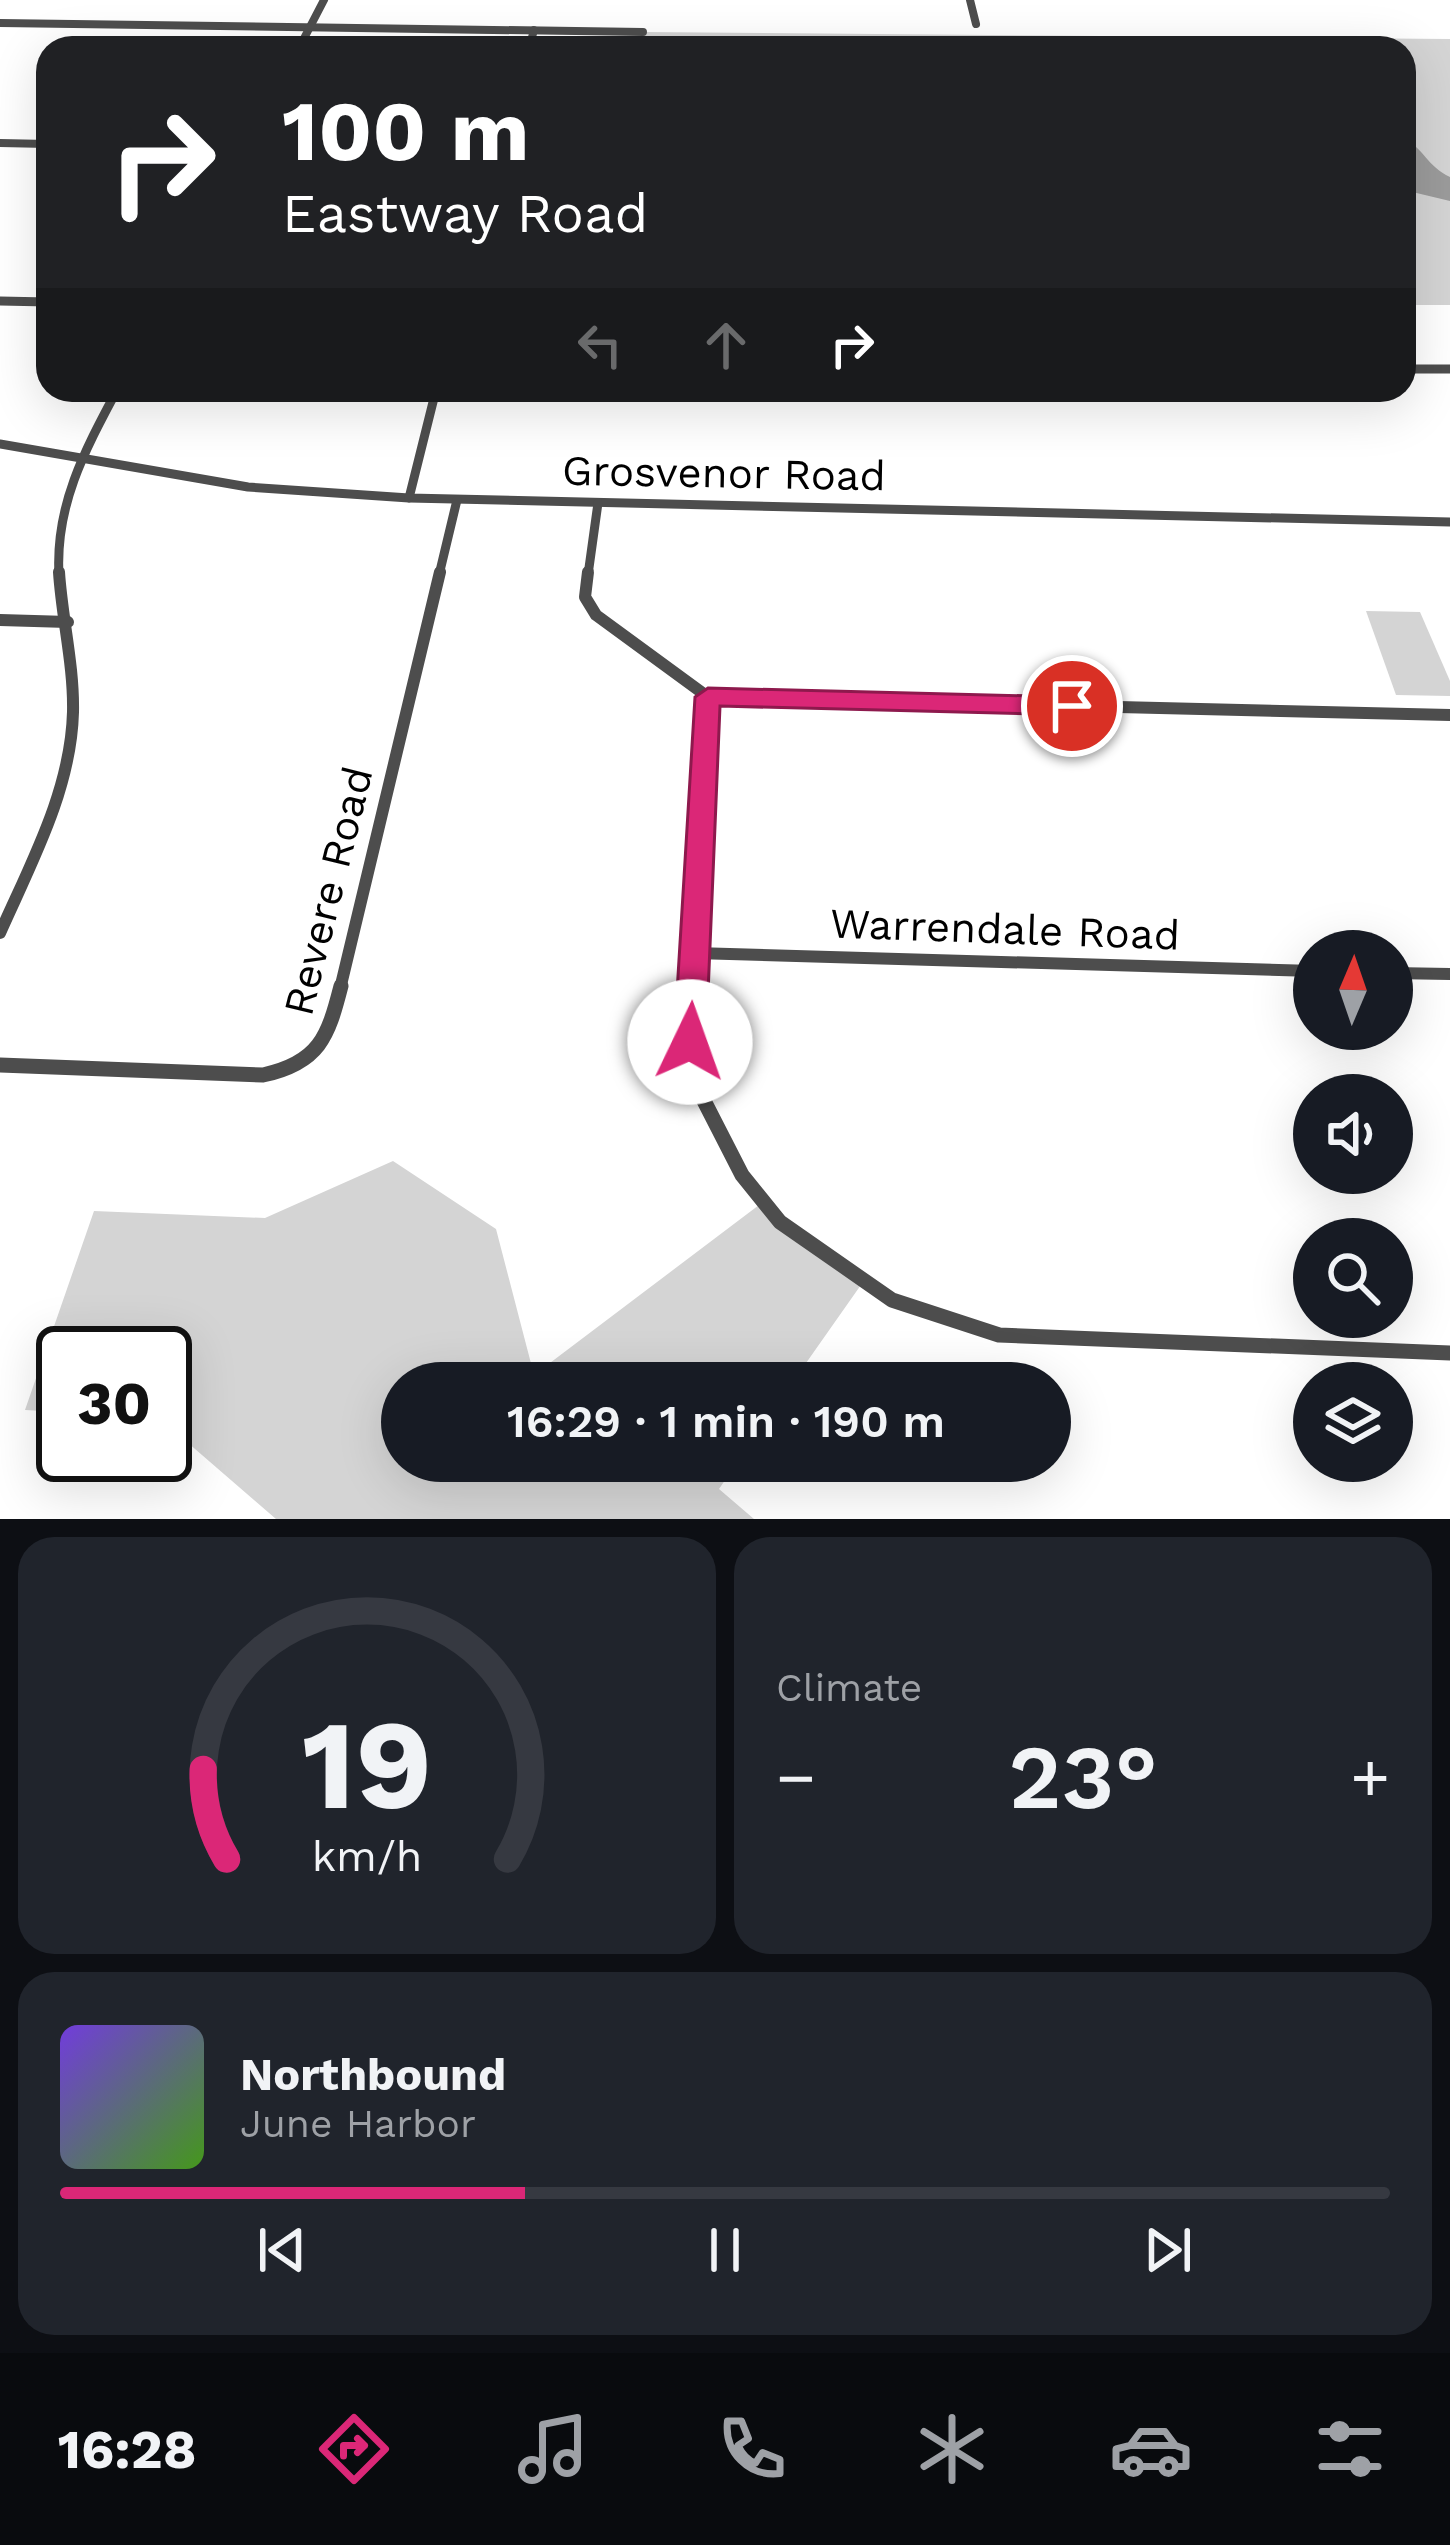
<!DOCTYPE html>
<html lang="en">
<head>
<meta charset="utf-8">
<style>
  :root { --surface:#171b24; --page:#20242c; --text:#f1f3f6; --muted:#9ea1a6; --line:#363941; --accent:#db2777 }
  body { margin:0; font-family:"Work Sans",sans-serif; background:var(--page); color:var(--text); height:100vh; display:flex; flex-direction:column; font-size:45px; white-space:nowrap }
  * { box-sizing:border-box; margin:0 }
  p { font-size:39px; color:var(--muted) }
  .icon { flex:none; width:66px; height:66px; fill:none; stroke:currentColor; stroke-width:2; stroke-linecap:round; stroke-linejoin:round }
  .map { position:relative; height:1519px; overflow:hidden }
  .panel { display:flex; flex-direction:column; gap:18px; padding:18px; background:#0d0f14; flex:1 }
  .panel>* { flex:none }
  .banner { position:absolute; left:36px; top:36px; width:1380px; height:366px; border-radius:36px; box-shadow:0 12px 48px #0002; background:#202124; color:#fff; overflow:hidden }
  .needle { width:78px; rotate:2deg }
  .controls { position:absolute; left:1293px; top:930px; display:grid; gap:24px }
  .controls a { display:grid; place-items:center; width:120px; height:120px; border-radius:50%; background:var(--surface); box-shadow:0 12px 48px #0002; font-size:60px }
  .speed { position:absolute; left:36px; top:1326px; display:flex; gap:24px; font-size:60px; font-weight:700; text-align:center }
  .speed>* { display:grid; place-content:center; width:156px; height:156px; border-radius:50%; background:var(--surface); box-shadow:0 12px 48px #0002; line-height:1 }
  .speed .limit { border:6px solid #111; border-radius:18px; background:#fff; color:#111 }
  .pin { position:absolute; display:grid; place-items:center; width:102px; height:102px; color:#fff; margin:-51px; border:6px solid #fff; border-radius:50%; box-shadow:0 3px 12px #0007 }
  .me { position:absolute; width:132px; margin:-66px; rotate:3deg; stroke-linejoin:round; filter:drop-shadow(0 0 9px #0008) }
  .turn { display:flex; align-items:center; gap:42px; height:252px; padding:0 48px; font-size:54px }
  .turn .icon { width:156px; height:156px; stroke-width:2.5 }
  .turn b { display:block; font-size:84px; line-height:102px }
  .lanes { display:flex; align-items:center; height:114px; padding:0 48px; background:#0003; justify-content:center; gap:60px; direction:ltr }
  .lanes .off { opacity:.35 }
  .big { font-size:90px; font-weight:600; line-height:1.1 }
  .panel .widget { flex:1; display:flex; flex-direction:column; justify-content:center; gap:18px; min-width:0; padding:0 42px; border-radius:36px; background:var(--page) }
  .panel .dial { align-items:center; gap:0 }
  .dial svg { height:312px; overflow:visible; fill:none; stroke:var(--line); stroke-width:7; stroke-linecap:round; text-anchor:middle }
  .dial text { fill:var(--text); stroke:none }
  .song { display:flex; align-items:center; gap:36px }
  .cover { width:144px; height:144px; border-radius:18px; background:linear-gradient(135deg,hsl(260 70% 55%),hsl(100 70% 35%)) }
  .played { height:12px; border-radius:6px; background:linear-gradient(90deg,var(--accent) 35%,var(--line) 35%) }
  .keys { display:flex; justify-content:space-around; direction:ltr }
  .heat { display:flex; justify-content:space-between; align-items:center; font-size:66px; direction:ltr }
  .panel .tiles { flex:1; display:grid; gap:18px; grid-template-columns:1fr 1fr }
  .widget:last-child { grid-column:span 2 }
  .trip { position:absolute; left:381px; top:1362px; width:690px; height:120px; border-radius:60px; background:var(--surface); box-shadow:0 12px 48px #0002; font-weight:600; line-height:120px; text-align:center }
  .dock { display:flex; height:192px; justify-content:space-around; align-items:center; background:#090b0e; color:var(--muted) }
  .dock .icon { width:84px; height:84px }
  .dock .on { color:var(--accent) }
  .dock b { font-size:54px; color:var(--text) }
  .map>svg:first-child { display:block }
  .green { fill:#d4d4d4 }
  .water { fill:#9b9b9b }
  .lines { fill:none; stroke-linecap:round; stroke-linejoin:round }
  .street-far3 { stroke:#4d4d4d; stroke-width:8 }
  .street-far2 { stroke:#4d4d4d; stroke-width:9 }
  .street-far1 { stroke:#4d4d4d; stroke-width:12 }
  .street { stroke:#4d4d4d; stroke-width:15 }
  .route { fill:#db2777; stroke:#8e194d; stroke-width:3 }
  .labels { text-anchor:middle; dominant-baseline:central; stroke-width:12; stroke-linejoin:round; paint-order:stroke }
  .street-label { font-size:42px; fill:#000; stroke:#fff }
</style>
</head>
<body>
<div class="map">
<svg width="1450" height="1519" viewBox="0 0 1450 1519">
  <rect width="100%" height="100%" fill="#fff"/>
  <g class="green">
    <polygon points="643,32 1450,39 1450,305 1404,305 1404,48 641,48"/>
    <polygon points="1366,611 1420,612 1450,681 1450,696 1396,695"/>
    <polygon points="393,1161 496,1229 534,1375 763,1202 863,1282 792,1383 402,1383 402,1461 738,1461 719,1489 754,1519 276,1519 165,1423 165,1353 63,1353 63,1412 25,1410 94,1211 265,1218"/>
  </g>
  <path class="water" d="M1404 138C1423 148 1428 167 1450 177V201L1404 190Z"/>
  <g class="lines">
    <g class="street-far3">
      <polyline points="970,0 976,24"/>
      <polyline points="0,23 643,32"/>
      <polyline points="299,48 324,0"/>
      <polyline points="529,48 534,30"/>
      <polyline points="0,143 48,144"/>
    </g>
    <g class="street-far2">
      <polyline points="0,301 48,302"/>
      <polyline points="1404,369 1450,369"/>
      <polyline points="0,444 248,487 409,498 1450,522"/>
      <polyline points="409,498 436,390"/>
      <path d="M59 575C55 505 85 450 117 390"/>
      <polyline points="439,575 457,500"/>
      <polyline points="588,575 598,503"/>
    </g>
    <g class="street-far1">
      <polyline points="588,572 585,597 596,615 708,697"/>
      <polyline points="0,620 68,622"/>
      <polyline points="708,697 1450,715"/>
      <path d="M0 933C31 863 71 790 73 712 74 665 62 619 59 572"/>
      <polyline points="695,953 1314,971"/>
      <polyline points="1392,973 1450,974"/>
      <polyline points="340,989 440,572"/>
      <polyline points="693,989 708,697"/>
    </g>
    <g class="street">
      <polyline points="693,986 690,1043 700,1093 742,1175 780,1222 892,1300 999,1335 1450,1353"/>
      <path d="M0 1065 263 1075C319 1063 328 1037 341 986"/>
    </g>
  </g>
  <polygon class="route" points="708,688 1072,697 1085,706 1072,715 720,706 706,1042 701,1052 690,1056 679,1052 674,1042 695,697"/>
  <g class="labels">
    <g class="street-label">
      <text transform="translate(724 473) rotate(1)">Grosvenor Road</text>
      <text transform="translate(328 891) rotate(-76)">Revere Road</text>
      <text transform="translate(1005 929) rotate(2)">Warrendale Road</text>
    </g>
  </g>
</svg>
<div class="controls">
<a><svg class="needle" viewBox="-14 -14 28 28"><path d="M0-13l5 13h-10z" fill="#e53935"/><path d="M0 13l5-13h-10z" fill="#9ea1a6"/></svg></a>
<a><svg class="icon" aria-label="sound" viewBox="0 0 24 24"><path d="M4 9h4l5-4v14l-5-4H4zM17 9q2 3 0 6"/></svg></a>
<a><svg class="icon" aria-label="search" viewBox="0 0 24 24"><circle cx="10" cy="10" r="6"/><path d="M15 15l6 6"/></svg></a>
<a><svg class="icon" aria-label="layers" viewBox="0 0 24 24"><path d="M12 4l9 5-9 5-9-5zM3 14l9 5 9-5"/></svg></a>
</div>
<div class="speed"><div class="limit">30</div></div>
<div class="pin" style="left:1072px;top:706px;background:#d93025"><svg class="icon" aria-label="arrive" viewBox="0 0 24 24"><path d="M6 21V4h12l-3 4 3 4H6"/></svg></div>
<svg class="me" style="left:690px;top:1042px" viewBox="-20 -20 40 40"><circle r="19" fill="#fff"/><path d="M0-13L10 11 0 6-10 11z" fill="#db2777"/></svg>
<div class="trip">16:29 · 1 min · 190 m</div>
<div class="banner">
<div class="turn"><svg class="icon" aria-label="right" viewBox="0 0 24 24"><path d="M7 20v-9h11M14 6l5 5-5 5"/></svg><div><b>100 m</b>Eastway Road</div></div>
<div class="lanes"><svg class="icon off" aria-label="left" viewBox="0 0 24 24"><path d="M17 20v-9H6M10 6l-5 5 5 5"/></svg><svg class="icon off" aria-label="ahead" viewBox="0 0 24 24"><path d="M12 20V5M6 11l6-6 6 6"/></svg><svg class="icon" aria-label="right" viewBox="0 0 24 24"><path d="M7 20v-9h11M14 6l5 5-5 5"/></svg></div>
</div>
</div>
<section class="panel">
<div class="tiles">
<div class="widget dial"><svg viewBox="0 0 100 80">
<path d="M14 69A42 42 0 1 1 86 69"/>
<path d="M14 69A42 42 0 0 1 8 46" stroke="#db2777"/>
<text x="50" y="56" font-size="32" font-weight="700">19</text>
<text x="50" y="72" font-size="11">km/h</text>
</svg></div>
<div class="widget"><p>Climate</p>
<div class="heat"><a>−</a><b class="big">23°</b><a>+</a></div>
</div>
<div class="widget">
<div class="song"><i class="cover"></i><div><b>Northbound</b><p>June Harbor</p></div></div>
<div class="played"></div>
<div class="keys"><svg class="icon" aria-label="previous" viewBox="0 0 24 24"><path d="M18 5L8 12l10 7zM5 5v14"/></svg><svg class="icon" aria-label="pause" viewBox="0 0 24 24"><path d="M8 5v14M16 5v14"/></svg><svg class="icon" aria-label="next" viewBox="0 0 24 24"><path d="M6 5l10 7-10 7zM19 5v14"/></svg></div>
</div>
</div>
</section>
<nav class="dock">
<b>16:28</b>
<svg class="icon on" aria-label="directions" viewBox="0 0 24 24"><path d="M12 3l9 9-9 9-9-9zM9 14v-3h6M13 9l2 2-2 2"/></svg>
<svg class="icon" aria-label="music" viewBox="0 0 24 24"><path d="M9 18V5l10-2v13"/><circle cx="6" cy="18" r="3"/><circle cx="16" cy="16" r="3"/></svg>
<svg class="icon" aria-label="phone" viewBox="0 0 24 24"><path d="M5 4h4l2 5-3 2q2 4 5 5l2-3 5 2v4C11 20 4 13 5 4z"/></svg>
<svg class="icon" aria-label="climate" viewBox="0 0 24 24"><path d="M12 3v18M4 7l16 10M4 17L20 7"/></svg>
<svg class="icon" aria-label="car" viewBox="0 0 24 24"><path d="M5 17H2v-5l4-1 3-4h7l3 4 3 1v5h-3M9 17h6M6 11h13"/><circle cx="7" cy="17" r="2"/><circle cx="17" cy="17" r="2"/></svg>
<svg class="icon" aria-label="filters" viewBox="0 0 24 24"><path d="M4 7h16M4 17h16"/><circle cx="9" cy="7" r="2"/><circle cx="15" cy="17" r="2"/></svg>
</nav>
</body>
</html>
